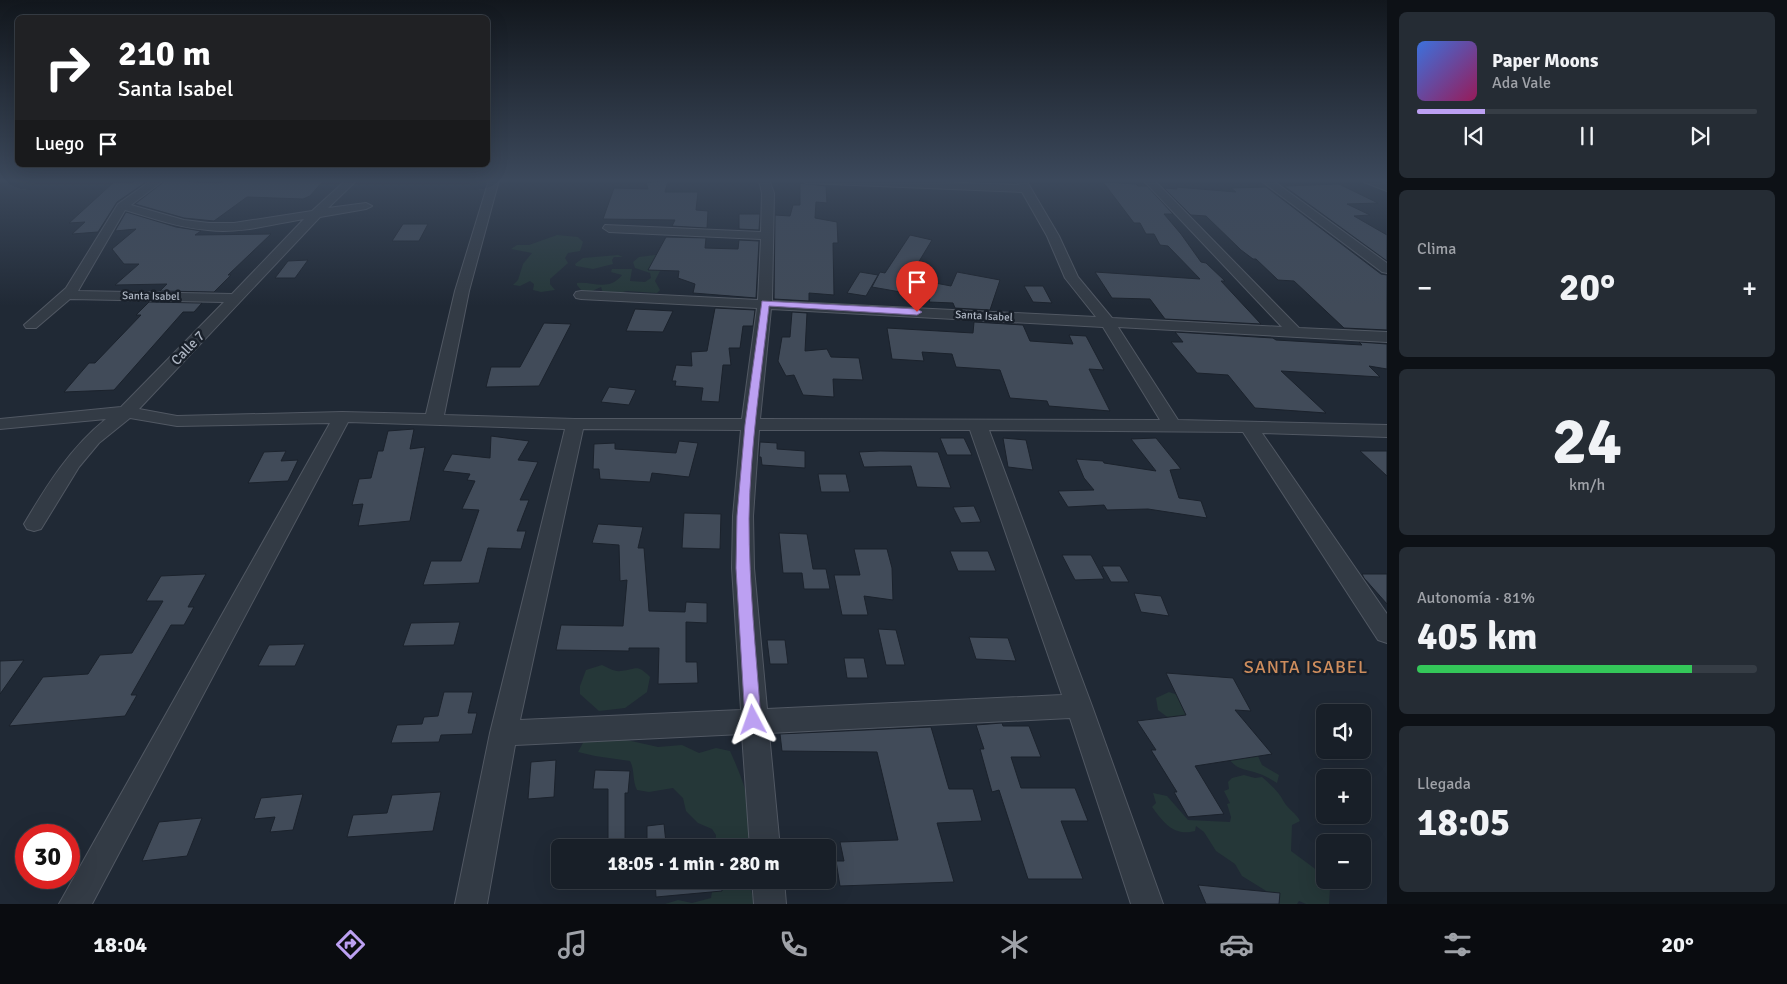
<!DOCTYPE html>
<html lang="es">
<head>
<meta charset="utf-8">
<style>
  :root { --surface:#181f28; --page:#252c34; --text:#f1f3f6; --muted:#9fa2a8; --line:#363d45; --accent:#bca0f2 }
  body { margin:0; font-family:Signika,sans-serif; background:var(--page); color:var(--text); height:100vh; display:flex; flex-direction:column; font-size:19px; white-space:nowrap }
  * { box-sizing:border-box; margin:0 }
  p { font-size:16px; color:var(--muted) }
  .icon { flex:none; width:28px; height:28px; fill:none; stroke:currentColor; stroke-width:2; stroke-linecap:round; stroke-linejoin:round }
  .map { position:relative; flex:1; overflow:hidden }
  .panel { display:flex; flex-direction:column; gap:12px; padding:12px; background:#0d1116; width:400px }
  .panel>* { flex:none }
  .top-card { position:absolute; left:15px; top:15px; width:475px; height:152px; border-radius:8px; box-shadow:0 5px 20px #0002,0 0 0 1px var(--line); background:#202124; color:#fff; overflow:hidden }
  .controls { position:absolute; left:1316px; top:704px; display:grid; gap:10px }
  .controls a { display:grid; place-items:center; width:55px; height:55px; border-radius:8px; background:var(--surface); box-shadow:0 5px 20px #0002,0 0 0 1px var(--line); font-size:25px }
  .speed { position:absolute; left:15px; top:824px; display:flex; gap:10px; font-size:25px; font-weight:700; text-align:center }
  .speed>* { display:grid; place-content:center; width:65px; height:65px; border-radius:50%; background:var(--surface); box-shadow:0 5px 20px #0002,0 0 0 1px var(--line); line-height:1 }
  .speed .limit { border:8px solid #d22; background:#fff; color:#111 }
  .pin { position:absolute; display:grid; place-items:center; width:42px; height:42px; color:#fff; margin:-51px -21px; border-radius:50% 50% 50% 0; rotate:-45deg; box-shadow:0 0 5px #0007 }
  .pin .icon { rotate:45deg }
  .me { position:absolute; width:55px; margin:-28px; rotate:356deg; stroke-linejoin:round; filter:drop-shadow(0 0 4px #0008) }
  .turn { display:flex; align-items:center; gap:18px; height:105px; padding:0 20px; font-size:22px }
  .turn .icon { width:65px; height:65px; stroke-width:2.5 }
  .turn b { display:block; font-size:35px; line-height:42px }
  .then { display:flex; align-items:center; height:48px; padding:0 20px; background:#0003; gap:10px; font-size:19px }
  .big { font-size:38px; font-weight:700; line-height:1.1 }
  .panel .card { flex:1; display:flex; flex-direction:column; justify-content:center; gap:8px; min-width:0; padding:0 18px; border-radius:8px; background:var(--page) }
  .panel .dial { align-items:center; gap:0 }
  .dial b { font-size:65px; line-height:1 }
  .song { display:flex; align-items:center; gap:15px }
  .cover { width:60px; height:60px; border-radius:8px; background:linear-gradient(135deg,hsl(220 70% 55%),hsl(330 70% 35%)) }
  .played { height:5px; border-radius:2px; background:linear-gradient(90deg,var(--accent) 20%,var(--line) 20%) }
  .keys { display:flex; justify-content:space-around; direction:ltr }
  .heat { display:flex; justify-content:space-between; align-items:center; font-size:28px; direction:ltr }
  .charge { height:8px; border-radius:4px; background:linear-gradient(90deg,#34c759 81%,var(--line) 0) }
  .trip { position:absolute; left:551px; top:839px; width:285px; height:50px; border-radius:8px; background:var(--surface); box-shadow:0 5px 20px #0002,0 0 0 1px var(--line); font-weight:700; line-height:50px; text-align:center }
  .dock { display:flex; height:80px; justify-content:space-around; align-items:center; background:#0a0c10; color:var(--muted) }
  .dock .icon { width:35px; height:35px }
  .dock .current { color:var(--accent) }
  .dock b { font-size:22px; color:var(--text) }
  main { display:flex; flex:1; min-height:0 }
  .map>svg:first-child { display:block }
  .green { fill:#253738 }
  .building { fill:#414b59; stroke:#1b222c }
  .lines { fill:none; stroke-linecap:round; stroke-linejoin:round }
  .minor-casing { stroke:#515863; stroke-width:2 }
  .minor { fill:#333b45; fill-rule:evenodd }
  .route { fill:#bca0f2; stroke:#7a689d }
  .labels { text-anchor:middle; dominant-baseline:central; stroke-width:5; stroke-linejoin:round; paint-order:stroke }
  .far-street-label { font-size:11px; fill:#adb5c2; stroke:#19202a }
  .street-label { font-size:14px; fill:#adb5c2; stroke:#19202a }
  .near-neighbourhood-label { font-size:18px; letter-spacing:1px; fill:#ce8d5d; stroke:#19202a }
</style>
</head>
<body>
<main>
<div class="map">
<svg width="1387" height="904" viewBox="0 0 1387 904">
  <rect width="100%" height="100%" fill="#202935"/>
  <g class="green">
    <polygon points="557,235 578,237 583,242 580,251 568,253 565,258 568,263 550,279 550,284 555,290 541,292 533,290 534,284 530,281 520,286 513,285 518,280 523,264 532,253 511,249 517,245 529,245"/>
    <path d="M686 236 692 238V272L661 269 655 281 660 290 657 293 627 291 614 294 603 293 601 287 590 292 582 291 577 285V283C592 281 609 292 622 275L611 272 612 269H632L630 281 645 282 651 278 650 273 635 268 633 262 639 257 663 254 677 238Z"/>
    <polygon points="618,255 623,257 614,257 612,260 613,264 593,269 576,266 575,264 583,258"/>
    <path d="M602 665C608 668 615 672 621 671 637 670 636 663 650 677L647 692 625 708 599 711 580 694V686L586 670Z"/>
    <polygon points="1169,692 1187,698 1209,720 1170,719 1158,710 1156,698"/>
    <path d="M609 736 658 747 682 745 699 753 716 748 730 751C742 778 753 803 749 833 748 838 748 843 745 847H711L715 846 716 835 712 829 698 823 686 811 683 798 673 788 649 792 637 790C632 780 635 770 630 761L595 756 578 752 584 741Z"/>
    <path d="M1223 749 1257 754 1262 765 1279 775 1277 783C1272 780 1266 776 1260 774 1239 767 1235 771 1223 749Z"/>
    <path d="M1244 775 1255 778 1262 777C1271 785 1279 792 1284 802 1288 809 1296 813 1300 821L1292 825 1291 851 1314 868 1330 888 1329 904H1306L1299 901 1297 904H1277L1273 895 1242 876 1235 864 1216 851 1204 832 1196 826 1195 831C1174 837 1163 822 1152 807L1156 803 1153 793 1167 796 1188 820 1230 822 1231 817 1227 804 1230 803 1224 791 1229 789 1228 782 1232 778Z"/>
    <polygon points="714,880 748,880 755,904 665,904 678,900 692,903 711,898"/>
  </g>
  <g class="building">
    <polygon points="137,180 149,180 117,202 98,232 72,234 85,222 69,223 114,182 131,183"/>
    <polygon points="166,180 216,183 226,181 324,180 310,196 303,199 247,197 214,221 184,218 135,204"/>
    <polygon points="668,181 665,192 698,192 696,210 708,211 707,228 672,226 675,220 603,219 614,188 648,189 646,182"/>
    <polygon points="1103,182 1136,184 1138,186 1147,186 1173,214 1164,214 1181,234 1201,262 1206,263 1225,281 1221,281 1261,324 1165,319 1150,299 1112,298 1095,272 1200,279 1168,246 1160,245 1154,234 1146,234 1140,223 1134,223"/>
    <polygon points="800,183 826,186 827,203 816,202 815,218 837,222 838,243 833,243 834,295 809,293 809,301 774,299 775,215 790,216 793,205 800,205"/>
    <polygon points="1339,184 1378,203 1347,204 1370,215 1354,216 1387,235 1387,261 1284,186"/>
    <polygon points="1176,187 1236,192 1231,188 1266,187 1381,274 1387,275 1387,330 1344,328 1294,281 1278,280 1256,259 1253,259 1241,250 1206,216 1191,215 1164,188 1177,189"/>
    <polygon points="126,212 176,227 201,231 195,235 271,234 228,275 231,275 214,292 160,291 167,284 115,285 139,264 124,264 112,249 136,229 115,231"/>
    <polygon points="739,214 760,214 759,230 739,229"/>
    <polygon points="403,224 428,224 419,241 392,241"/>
    <polygon points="910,235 932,240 909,278 951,286 957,272 1000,280 990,310 955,308 953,303 929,302 930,299 912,294 872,287 880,272 885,273"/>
    <polygon points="666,237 706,238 705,248 738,249 739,240 759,241 756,298 693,293 695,284 678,278 679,271 648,270"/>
    <polygon points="308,260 295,278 275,278 288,261"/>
    <polygon points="860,272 878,275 866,296 847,293"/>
    <polygon points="1024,286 1043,286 1052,303 1033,302"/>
    <polygon points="149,302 202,303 194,312 183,312 114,390 64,392 89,363 95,363 141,315 136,315"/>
    <polygon points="715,308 755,310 753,326 743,326 740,348 729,348 731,365 723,365 719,402 701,401 703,388 675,386 676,381 672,381 676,365 692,366 691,352 707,351"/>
    <polygon points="635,309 673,311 663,332 626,331"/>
    <polygon points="792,312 807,313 805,351 827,349 831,357 859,358 863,380 833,379 834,397 803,395 794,375 786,376 778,361 782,337 790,337"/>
    <polygon points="974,322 1023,325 1030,341 1073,344 1069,335 1086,336 1104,370 1089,369 1110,411 1049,406 1047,401 1010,398 1000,370 956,367 952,354 922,352 924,361 892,359 887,328 973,333"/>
    <polygon points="544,323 571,324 539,386 486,387 491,367 520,367"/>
    <polygon points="1175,332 1273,338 1276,340 1362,345 1359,342 1387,344 1387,369 1369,366 1380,377 1281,371 1326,413 1255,408 1228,375 1197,373 1171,342 1183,342"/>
    <polygon points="609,387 636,390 629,405 601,402"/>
    <polygon points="414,429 410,449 425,447 410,521 358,526 363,504 352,505 359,479 371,478 378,451 383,451 388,431"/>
    <polygon points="491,436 529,441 518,460 538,462 520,500 529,500 517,531 526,531 521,549 488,548 479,583 423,585 431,561 461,561 479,510 462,509 475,481 467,480 470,474 443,471 452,454 490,458"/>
    <polygon points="940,438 964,438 972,455 947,455"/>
    <polygon points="1003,438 1026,440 1033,470 1008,467"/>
    <polygon points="1156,438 1181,469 1170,470 1179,498 1201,501 1207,518 1148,509 1107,510 1104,505 1068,507 1058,491 1094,490 1084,478 1076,459 1103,461 1104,463 1156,471 1131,439"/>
    <polygon points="679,441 698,443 689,477 652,473 650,482 600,479 599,469 593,469 594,444 615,443 615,449 676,453"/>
    <polygon points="760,442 777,443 777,449 805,451 805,468 762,465 761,457 759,457"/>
    <polygon points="286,451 281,461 298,460 288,481 248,483 264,452"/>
    <polygon points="880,451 938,452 951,488 917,487 911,466 864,467 859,452"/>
    <polygon points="1360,451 1387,451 1387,476"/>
    <polygon points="818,474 846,474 850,492 821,492"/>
    <polygon points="974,506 981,522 961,523 953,507"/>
    <polygon points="684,513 721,514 720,549 682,548"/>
    <polygon points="598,524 643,527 638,548 644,548 649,611 685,612 686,602 707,603 707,623 686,622 686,662 697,662 698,683 658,684 659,648 629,648 629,651 556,650 561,625 623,626 627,580 620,581 619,545 592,543"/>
    <polygon points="779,533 807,534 813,569 826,569 830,589 804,589 802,573 783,573"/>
    <polygon points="854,549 887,549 892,568 893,600 864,596 868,615 842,615 834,575 860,575"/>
    <polygon points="950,551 988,551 996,571 958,571"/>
    <polygon points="1062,555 1091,555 1104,579 1075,580"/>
    <polygon points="1102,566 1120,566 1129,582 1111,582"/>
    <polygon points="206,574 188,607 194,607 184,625 171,625 131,695 137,695 125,716 9,726 43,677 88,674 100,655 132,653 163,601 146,601 161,576"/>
    <polygon points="1362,574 1387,574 1387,604 1364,578"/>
    <polygon points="1134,593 1161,596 1169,616 1141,612"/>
    <polygon points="460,622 454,645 403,646 411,623"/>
    <polygon points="878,629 896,630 905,665 886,665"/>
    <polygon points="969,637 1008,638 1016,661 976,659"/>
    <polygon points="767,640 785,640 788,664 770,664"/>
    <polygon points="305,644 295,666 258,666 269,645"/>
    <polygon points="844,658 864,658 868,678 847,678"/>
    <polygon points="24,660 0,694 0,661"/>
    <polygon points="1166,673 1233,678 1251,711 1235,710 1272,754 1195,766 1224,814 1188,817 1174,792 1177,792 1151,750 1156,750 1137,721 1186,715"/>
    <polygon points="444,692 473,692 468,713 477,713 472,734 441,735 439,742 391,743 397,725 422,724 424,717 438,716"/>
    <polygon points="1002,723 1003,726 1029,726 1041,757 1011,757 1021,788 1075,788 1088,821 1061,821 1083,879 1028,879 999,790 992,792 980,749 984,749 976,725"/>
    <polygon points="931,727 949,789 973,789 982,821 937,823 954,882 840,886 836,861 844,861 840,842 898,840 877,752 782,751 780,734"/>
    <polygon points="556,760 554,797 528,799 531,762"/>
    <polygon points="595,770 630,771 628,793 625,793 625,839 608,841 608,789 593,789"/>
    <polygon points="441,792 433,831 347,837 353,815 387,813 392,795"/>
    <polygon points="303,794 293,830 270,832 275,817 254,819 261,798"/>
    <polygon points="202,818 187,856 142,861 159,822"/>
    <polygon points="664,824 666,843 647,844 647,826"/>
    <polygon points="655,880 722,880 722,891 656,897"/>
    <polygon points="1198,885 1280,893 1279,904 1206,904"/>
  </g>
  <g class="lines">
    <g class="minor-casing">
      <g id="minor">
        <path d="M152 180H164L131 205 184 220 209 223H234L312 211 346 180H357L328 208 366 203 372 206 366 209 320 217 139 409 177 416 342 412 426 414 455 291 489 180H499L469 291 444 415 575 419H742L757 308 581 299 576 298 574 295 576 292 581 291 758 300 761 239 609 232 603 228 605 225 761 232 762 193 759 180H769L774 193 772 301 1096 317 1065 278 1047 236 1022 192 806 183 801 180H883L1019 185 1016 180H1026L1059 236 1078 277 1112 318 1282 327 1143 180H1154L1299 328 1387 332V342L1118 327 1178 420 1387 425V437L1262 433 1387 614V643L1378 640 1243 432 989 430 1092 706 1163 904H1131L1070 718 769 733 780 848H750L742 734 515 745 487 904H455L490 733 565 429 348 422 92 904H59L330 423 177 426 130 418 99 443 79 467 41 529 34 531 27 529 24 524C47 485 70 448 106 419L0 429V419L121 407 224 302 70 299 36 328H26L24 325 66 288 118 204ZM125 210C152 218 180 228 208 230 240 234 273 224 304 219L232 294 78 291ZM771 309 1103 327 1160 420 760 419ZM583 429 741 430 733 516 732 568 741 710 520 720ZM759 430H970L1062 695 767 709 754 568 753 516Z"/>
        <polygon points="1260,180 1272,180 1387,263 1387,273 1382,272"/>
        <polygon points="1363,180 1377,180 1387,184 1387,191 1364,182"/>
        <polygon points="752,880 784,880 786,904 754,904"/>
      </g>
    </g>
    <use href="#minor" class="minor"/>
  </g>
  <linearGradient id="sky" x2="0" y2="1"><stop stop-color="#12171d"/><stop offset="0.59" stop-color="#3c495c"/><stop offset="1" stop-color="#3c495c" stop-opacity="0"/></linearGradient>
  <rect width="1387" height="306" fill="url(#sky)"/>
  <path class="route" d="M762 301 917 309 922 312 917 315 769 306C761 376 750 448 749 519 749 586 756 653 761 720L759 725 753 727 748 725 745 720 736 568 737 516 745 425Z"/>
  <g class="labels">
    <g class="far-street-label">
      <text transform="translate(151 296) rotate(1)">Santa Isabel</text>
      <text transform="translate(984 316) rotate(3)">Santa Isabel</text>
    </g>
    <g class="street-label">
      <text transform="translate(188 348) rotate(-46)">Calle 7</text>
    </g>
    <g class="near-neighbourhood-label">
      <text x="1306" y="667">SANTA ISABEL</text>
    </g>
  </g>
</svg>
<div class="controls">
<a><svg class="icon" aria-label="sound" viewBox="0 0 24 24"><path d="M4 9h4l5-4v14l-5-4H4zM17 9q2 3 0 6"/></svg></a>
<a>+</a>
<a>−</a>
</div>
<div class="speed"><div class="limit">30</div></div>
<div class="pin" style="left:917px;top:312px;background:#d93025"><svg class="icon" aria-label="arrive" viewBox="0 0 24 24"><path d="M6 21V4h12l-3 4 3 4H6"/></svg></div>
<svg class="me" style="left:753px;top:720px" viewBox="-20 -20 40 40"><path d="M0-17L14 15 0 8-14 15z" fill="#bca0f2" stroke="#fff" stroke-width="4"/></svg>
<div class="trip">18:05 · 1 min · 280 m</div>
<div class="top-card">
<div class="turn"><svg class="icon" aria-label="right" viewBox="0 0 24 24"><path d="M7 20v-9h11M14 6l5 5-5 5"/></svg><div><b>210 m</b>Santa Isabel</div></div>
<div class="then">Luego<svg class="icon" aria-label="arrive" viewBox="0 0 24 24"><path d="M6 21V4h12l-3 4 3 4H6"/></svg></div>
</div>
</div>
<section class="panel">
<div class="card">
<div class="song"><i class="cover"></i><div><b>Paper Moons</b><p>Ada Vale</p></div></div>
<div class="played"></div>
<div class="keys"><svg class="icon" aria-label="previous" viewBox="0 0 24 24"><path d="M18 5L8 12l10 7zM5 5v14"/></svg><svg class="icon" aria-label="pause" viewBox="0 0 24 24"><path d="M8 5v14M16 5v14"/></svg><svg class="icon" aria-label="next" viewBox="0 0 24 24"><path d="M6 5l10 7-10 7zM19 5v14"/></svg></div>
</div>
<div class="card"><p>Clima</p>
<div class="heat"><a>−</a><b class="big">20°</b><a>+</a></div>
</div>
<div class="card dial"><b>24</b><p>km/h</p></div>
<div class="card"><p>Autonomía · 81%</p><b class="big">405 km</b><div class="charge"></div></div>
<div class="card"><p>Llegada</p><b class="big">18:05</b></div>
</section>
</main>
<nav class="dock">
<b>18:04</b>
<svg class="icon current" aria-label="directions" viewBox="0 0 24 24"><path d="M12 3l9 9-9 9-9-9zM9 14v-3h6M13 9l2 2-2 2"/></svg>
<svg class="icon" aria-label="music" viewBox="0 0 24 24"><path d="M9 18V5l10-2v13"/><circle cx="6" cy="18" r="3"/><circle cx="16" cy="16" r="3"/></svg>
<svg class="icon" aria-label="phone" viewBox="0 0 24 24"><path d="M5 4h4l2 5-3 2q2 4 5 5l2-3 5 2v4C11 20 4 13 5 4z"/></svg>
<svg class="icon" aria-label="climate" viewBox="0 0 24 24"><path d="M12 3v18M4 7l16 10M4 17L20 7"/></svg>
<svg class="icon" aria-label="car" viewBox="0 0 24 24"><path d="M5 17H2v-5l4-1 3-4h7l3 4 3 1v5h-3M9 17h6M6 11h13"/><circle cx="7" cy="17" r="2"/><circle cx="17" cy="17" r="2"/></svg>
<svg class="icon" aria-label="filters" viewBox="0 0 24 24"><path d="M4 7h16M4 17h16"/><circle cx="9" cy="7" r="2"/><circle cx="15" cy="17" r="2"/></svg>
<b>20°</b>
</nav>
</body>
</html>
